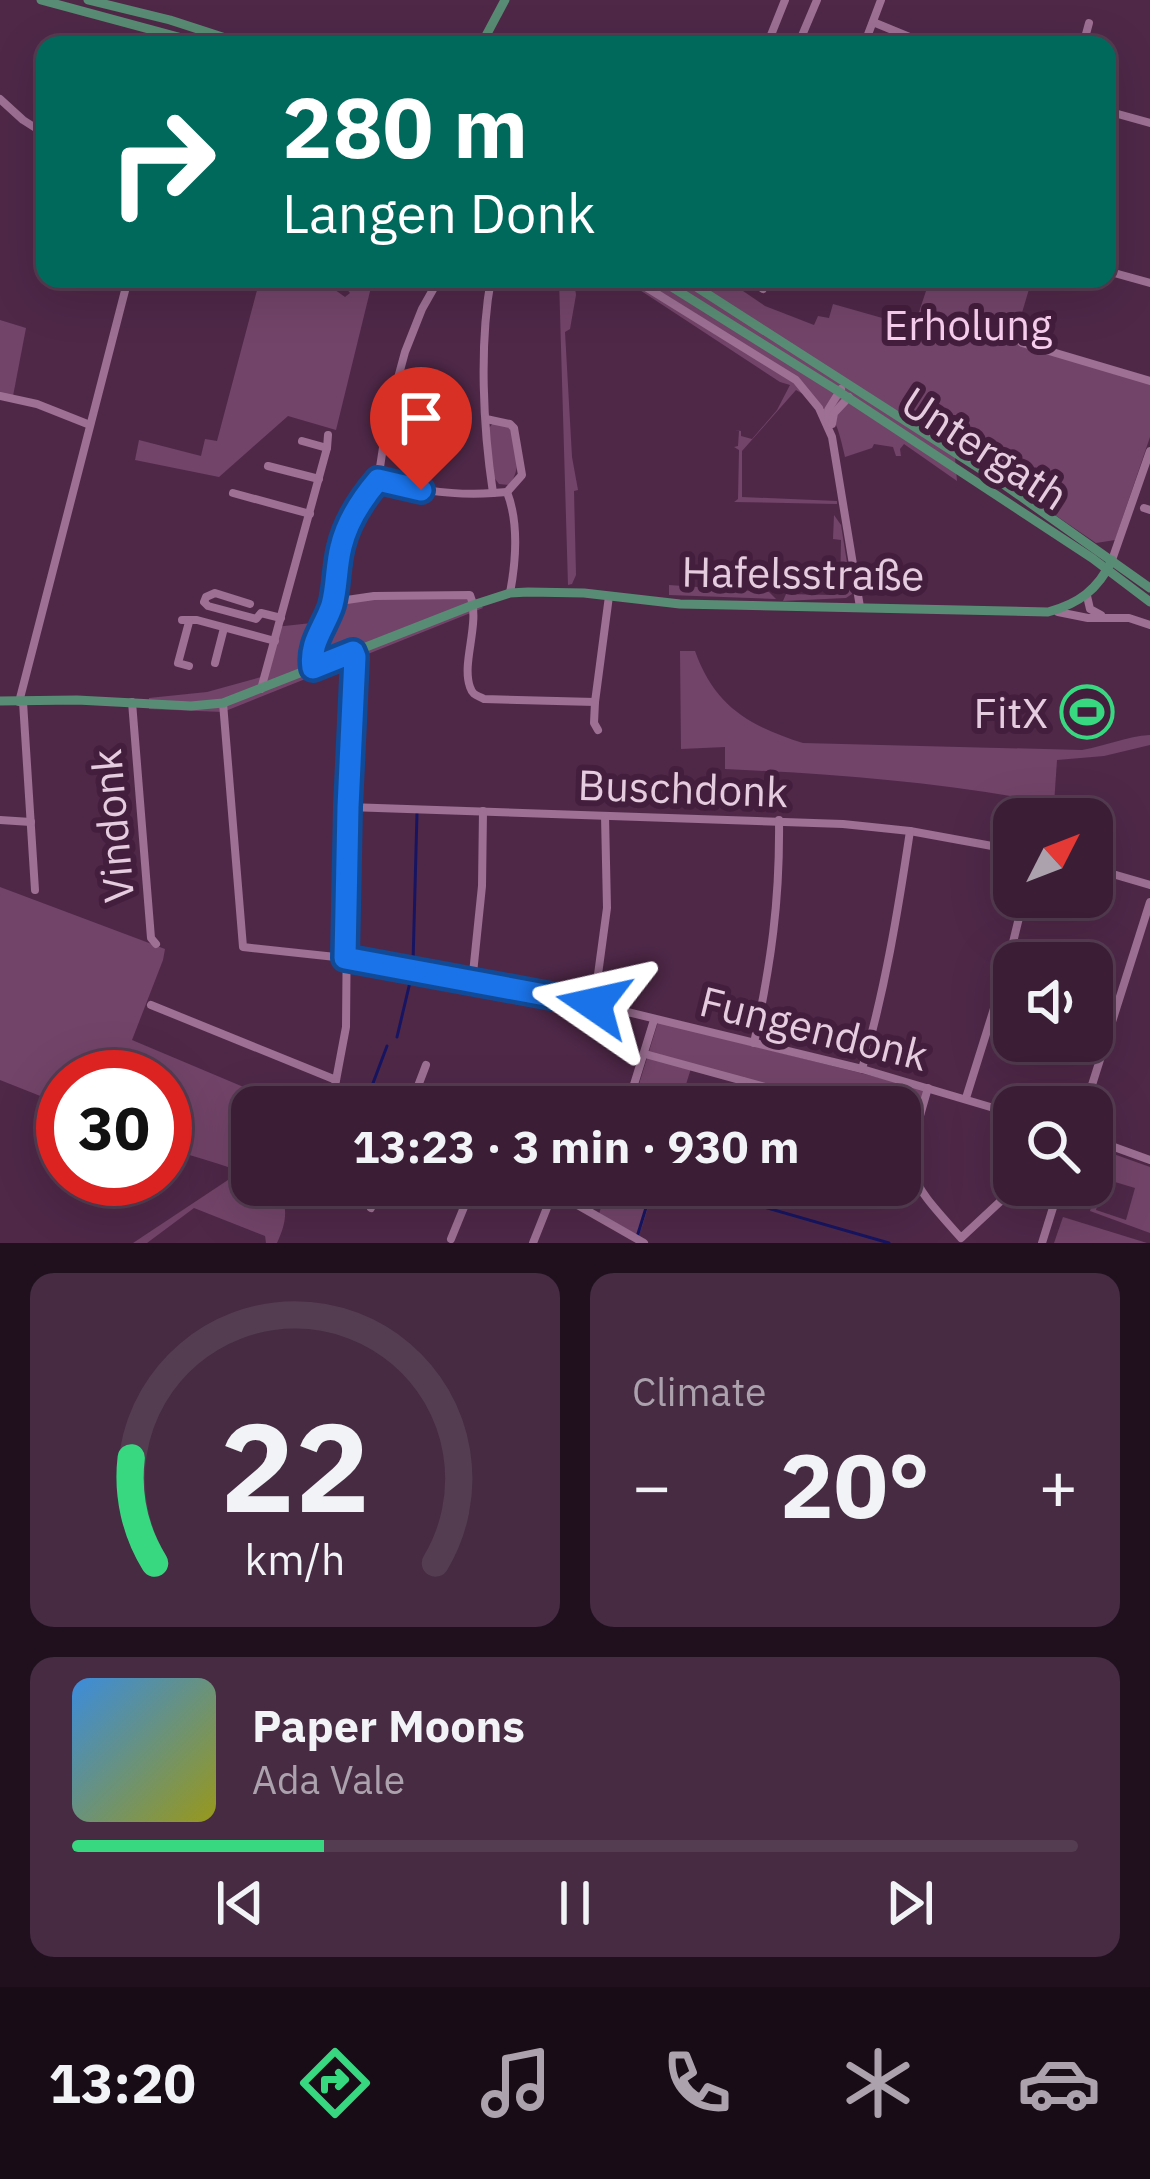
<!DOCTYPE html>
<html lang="en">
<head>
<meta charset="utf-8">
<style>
  :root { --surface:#3b1e36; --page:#462b42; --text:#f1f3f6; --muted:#aca2ad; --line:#543c51; --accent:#37d880 }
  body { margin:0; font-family:"IBM Plex Sans",sans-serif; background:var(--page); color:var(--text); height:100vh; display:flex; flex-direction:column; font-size:45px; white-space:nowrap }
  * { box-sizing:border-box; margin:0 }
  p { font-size:39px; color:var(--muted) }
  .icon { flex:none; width:66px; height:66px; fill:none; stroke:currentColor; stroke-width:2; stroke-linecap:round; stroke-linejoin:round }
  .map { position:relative; height:1243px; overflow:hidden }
  .drawer { display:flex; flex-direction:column; gap:30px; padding:30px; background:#20101e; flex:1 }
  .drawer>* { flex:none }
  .top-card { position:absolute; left:36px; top:36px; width:1080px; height:252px; border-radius:24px; box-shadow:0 12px 48px #0002,0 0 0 3px var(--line); background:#00695c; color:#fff; overflow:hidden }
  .needle { width:78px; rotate:48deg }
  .tools { position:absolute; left:993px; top:798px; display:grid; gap:24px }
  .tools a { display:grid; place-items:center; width:120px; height:120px; border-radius:24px; background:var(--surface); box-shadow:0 12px 48px #0002,0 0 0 3px var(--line); font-size:60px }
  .speed { position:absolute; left:36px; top:1050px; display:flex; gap:24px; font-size:60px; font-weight:700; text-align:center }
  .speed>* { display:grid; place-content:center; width:156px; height:156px; border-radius:50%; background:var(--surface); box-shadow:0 12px 48px #0002,0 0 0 3px var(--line); line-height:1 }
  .speed .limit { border:18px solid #d22; background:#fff; color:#111 }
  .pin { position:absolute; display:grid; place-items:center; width:102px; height:102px; color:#fff; margin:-123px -51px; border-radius:50% 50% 50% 0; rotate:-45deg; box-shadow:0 0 12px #0007 }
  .pin .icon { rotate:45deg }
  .me { position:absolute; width:132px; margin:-66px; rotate:281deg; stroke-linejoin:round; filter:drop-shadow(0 0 9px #0008) }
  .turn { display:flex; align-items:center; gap:42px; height:252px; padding:0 48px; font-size:54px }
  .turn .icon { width:156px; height:156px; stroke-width:2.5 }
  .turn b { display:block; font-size:84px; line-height:102px }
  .big { font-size:90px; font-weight:700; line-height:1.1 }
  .drawer .widget { flex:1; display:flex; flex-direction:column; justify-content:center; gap:18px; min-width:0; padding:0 42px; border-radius:24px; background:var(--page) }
  .drawer .dial { align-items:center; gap:0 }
  .dial svg { height:312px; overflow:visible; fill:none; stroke:var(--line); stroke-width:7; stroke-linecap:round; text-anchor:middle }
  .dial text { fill:var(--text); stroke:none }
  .song { display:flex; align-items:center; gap:36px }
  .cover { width:144px; height:144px; border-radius:18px; background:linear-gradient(135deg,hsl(210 70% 55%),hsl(60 70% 35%)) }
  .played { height:12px; border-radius:6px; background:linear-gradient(90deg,var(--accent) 25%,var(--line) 25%) }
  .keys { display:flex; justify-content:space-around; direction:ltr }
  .heat { display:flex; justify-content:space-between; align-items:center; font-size:66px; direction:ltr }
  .drawer .tiles { flex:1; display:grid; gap:30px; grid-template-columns:1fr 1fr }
  .widget:last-child { grid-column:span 2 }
  .trip { position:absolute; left:231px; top:1086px; width:690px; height:120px; border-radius:24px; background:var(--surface); box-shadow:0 12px 48px #0002,0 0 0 3px var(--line); font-weight:700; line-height:120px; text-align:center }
  .tab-bar { display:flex; height:192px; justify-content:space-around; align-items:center; background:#180c16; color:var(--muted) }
  .tab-bar .icon { width:84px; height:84px }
  .tab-bar .selected { color:var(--accent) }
  .tab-bar b { font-size:54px; color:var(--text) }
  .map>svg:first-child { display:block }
  .green { fill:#724469; fill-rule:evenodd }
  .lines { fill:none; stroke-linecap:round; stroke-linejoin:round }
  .stream { stroke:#171561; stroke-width:3 }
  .minor { stroke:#9d7094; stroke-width:8 }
  .major { stroke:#598c74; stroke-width:9 }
  .route-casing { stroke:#114b97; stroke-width:30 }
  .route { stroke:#1a73e8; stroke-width:21 }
  .labels { text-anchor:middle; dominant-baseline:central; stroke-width:12; stroke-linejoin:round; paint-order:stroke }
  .park-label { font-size:42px; fill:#f9cfef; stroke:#441e3d }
  .street-label { font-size:42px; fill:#e5ccdf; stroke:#441e3d }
  .poi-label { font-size:42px; fill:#e5ccdf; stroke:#441e3d; text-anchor:end }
</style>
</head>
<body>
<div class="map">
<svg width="1150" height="1243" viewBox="0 0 1150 1243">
  <rect width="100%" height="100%" fill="#4f2848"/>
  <g class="green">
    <polygon points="260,279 305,289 311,282 322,287 331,287 345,297 350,293 338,279 373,279 336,430 288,416 219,477 135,460 139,440 201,456 205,439 217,441"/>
    <polygon points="559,279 574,279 576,295 570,329 565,332 572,457 578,490 574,491 576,575 572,584 568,585"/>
    <path d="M623 279H754L743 291 765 306 814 325 818 316 829 318 833 304 914 327 930 279H1032L1013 343 1150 384V437L1115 540 1096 543 954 446 957 481 904 444 900 449 901 456H896L893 447 874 444 872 448 845 457C836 416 833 411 796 390L742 451V497L837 501V504L734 502 738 499 739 450 734 447 738 446 739 431 735 430 741 431V436L752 439 777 410 790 385 780 382Z"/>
    <polygon points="0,320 26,328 13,396 0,393"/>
    <path d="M493 423 510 427C518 446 522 469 509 485L499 484 493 476 489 428Z"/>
    <polygon points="834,515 841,525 852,594 846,598 783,601 786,594 831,595 832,587 840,587 841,540 833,539"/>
    <polygon points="669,585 769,592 776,599 669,595"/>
    <polygon points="471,593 483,608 223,712 149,709 149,698 207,692 261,677 275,627 321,622 330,599"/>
    <path d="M680 651H695C715 707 750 726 803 743L1082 750C1106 746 1127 736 1150 735V745L1104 756 1057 760 1054 804C942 782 838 774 725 769V747L681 749Z"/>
    <path d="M0 887 165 949 163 960 132 1040 291 1107H252V1185H276C289 1205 287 1222 277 1243H266L265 1236 194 1208 147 1243H133L234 1176 235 1170C215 1161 188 1156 165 1147V1077H63V1105L0 1080Z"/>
    <polygon points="658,1022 924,1089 914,1126 900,1122 900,1107 846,1107 692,1065 679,1107 632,1107"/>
    <path d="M1108 1152 1150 1167V1233L1090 1211ZM1105 1179 1135 1188 1126 1220 1096 1210Z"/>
    <polygon points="608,1185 655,1185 638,1239 599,1214"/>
    <polygon points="1063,1217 1147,1243 1054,1243"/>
  </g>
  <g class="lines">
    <g class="stream">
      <polyline points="413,963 417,813"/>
      <polyline points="397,1037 411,978"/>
      <polyline points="251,1095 253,1107"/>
      <polyline points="364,1107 387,1046"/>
      <polyline points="687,1185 889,1243"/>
      <polyline points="637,1237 653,1185"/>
    </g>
    <g class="minor">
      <polyline points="873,22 929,45"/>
      <polyline points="767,45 785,0"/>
      <polyline points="798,45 817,0"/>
      <polyline points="864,45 881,0"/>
      <polyline points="1083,45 1089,23"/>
      <polyline points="0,99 23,120 45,134"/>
      <polyline points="1107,111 1150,123"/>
      <polyline points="1107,271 1150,283"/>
      <path d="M491 279C479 345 483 427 493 493L507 492C519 523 516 561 510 593"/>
      <polyline points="633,279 796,380 819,408 832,437 860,607"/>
      <polyline points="763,289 767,279"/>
      <polyline points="1017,339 1022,343 1150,381"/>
      <polyline points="0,396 37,404 90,425"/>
      <polyline points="486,419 510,424 514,428 522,475 507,492"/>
      <polyline points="829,424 828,410 841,389"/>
      <polyline points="832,424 834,413 849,397"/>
      <polyline points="302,441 327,448"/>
      <polyline points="268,466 319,479"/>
      <path d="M378 480C416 490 454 496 493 493"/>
      <polyline points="233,493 310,514"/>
      <polyline points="1144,508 1150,510"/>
      <polyline points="1112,560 1150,451"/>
      <polyline points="1087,596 1090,609 1101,615"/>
      <path d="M333 602 374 596 470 595C481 623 461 662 470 687 473 696 477 695 484 699L595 702 609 596"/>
      <polyline points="250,604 215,593 206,597 204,602 208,606 256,619 261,613 281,618"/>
      <polyline points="1058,612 1088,618 1129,618 1150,625"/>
      <polyline points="182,620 197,620 275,641"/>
      <polyline points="215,663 224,628"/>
      <polyline points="189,666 178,663 189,622"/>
      <polyline points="313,668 313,645 333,602 341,545 358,505 378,480 388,415 405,352 422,309 439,279"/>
      <polyline points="261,689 327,448 328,435"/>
      <polyline points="19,702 128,279"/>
      <polyline points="23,702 35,890"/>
      <polyline points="132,702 151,938 156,944"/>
      <polyline points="595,702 594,723 598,730"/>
      <polyline points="223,703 243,947 345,958 574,999 862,1069 1014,1114"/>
      <polyline points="348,807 843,824 910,831 1014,850"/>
      <polyline points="0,820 31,822"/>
      <polyline points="1092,868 1150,885"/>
      <polyline points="472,983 482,886 483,811"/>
      <polyline points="594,1004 607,908 605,816"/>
      <polyline points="151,1005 336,1080"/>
      <path d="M754 1043C771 963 780 901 779 820"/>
      <polyline points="645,1054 838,1107"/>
      <path d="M862 1069C885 990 898 911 910 831"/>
      <path d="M928 1088C903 1174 901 1171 961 1238L1004 1198C1022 1189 1036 1196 1055 1202"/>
      <polyline points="966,1098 1007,967 1024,897"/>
      <polyline points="331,1107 346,1027 348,807 353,652"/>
      <polyline points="410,1107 426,1065"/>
      <polyline points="502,1107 504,1099"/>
      <polyline points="627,1107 654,1020"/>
      <polyline points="735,1107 743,1081"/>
      <polyline points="1085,1107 1150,902"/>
      <polyline points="1092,1139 1150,1160"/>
      <polyline points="523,1185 574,1203 644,1243"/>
      <polyline points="824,1195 826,1185"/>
      <polyline points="371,1208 380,1185"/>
      <polyline points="451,1239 473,1185"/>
      <polyline points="533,1243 556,1185"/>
      <polyline points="1042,1243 1060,1185"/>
    </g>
    <g class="major">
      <polyline points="41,0 208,45"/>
      <polyline points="88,0 170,20 247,45"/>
      <polyline points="481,45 505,0"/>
      <polyline points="659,279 838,391 1092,558 1150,602"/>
      <polyline points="684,279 999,481 1150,588"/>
      <path d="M0 701 77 700 191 706 223 703 473 605 510 593 528 592 584 593 680 604 1048 612C1078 604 1098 590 1112 560"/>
    </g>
  </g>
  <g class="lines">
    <g class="route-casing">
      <path id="route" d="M421 490 378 480C361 500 347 521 341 547 336 566 337 587 332 605 325 627 309 643 313 668L353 652 355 657 348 807 345 958 594 1004"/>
    </g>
    <use href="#route" class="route"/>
  </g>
  <defs>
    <g id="stadium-ring" transform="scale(2.7)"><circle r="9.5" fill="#441e3d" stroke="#37d880" stroke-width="1.5"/><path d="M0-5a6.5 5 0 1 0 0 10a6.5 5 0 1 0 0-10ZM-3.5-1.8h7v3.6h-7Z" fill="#37d880"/></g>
  </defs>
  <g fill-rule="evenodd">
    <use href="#stadium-ring" x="1087" y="712"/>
  </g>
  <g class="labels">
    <g class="park-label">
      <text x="968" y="324">Erholung</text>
    </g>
    <g class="street-label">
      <text transform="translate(985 448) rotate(33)">Untergath</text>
      <text transform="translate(803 573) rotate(1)">Hafelsstraße</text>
      <text transform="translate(683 788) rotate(2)">Buschdonk</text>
      <text transform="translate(112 826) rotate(-95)">Vindonk</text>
      <text transform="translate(814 1028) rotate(14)">Fungendonk</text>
    </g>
    <g class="poi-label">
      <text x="1048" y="712">FitX</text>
    </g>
  </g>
</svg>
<div class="tools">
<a><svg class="needle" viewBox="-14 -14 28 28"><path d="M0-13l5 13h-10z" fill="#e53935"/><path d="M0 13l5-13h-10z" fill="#aca2ad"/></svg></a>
<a><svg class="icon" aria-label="sound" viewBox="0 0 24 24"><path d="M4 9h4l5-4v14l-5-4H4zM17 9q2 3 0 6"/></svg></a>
<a><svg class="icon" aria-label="search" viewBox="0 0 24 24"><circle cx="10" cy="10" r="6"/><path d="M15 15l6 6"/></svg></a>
</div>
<div class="speed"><div class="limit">30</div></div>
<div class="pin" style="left:421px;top:490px;background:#d93025"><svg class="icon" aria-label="arrive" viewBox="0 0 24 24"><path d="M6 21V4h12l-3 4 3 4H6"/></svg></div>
<svg class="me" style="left:594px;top:1004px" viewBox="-20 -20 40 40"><path d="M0-17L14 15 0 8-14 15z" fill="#1a73e8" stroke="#fff" stroke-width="4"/></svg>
<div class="trip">13:23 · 3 min · 930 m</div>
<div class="top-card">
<div class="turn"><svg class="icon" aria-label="right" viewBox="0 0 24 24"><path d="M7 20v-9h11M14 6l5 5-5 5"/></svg><div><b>280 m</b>Langen Donk</div></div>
</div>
</div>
<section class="drawer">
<div class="tiles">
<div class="widget dial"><svg viewBox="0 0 100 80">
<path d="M14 69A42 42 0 1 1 86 69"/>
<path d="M14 69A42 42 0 0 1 8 42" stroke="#37d880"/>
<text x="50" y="56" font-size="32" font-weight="700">22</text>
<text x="50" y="72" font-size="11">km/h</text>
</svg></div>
<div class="widget"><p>Climate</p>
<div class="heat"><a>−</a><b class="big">20°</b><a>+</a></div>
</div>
<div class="widget">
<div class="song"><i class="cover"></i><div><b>Paper Moons</b><p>Ada Vale</p></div></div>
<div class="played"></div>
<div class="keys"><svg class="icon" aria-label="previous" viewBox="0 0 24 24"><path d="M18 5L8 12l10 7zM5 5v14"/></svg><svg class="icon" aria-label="pause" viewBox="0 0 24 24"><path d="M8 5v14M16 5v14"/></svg><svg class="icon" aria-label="next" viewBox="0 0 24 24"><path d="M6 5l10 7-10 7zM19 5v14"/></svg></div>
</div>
</div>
</section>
<nav class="tab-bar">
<b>13:20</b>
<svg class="icon selected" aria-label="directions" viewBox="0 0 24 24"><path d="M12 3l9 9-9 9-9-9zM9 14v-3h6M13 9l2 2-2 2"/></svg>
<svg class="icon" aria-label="music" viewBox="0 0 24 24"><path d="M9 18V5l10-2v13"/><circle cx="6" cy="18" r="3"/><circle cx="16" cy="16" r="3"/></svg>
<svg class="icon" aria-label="phone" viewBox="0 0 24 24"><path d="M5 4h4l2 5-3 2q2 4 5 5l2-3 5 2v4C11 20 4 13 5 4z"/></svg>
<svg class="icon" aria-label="climate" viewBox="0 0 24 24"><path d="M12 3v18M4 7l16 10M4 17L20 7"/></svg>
<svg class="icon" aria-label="car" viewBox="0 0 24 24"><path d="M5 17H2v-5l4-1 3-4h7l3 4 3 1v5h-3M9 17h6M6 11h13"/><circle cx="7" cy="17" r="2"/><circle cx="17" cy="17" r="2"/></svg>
</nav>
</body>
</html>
